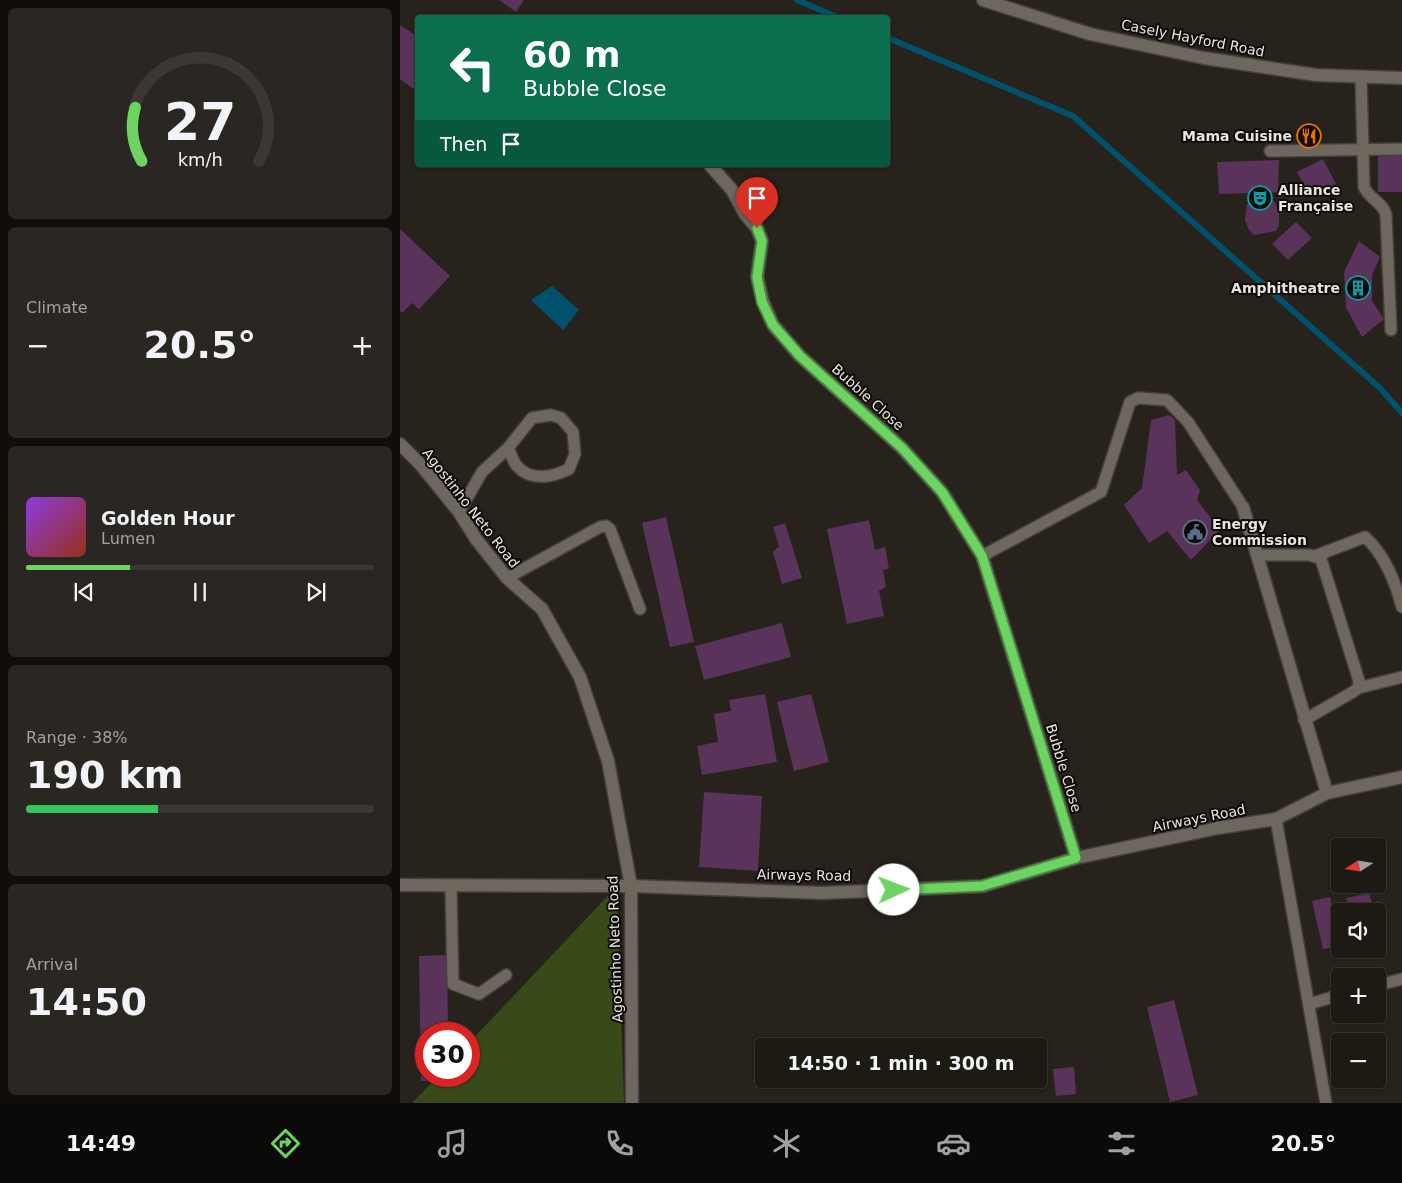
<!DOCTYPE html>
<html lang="en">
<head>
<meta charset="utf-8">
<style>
  :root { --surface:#1d1a14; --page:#2a2722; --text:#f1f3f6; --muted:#a0a1a0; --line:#3b3834; --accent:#6dd361 }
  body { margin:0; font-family:"DejaVu Sans",sans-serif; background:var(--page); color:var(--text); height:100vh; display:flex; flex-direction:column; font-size:19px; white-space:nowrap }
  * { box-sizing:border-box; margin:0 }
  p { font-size:16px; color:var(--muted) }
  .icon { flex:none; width:28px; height:28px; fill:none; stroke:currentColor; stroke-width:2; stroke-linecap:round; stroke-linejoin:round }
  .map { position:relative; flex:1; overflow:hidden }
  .sheet { display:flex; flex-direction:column; gap:8px; padding:8px; background:#100e0b; width:400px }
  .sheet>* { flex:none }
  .top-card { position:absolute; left:15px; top:15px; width:475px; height:152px; border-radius:5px; box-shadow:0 1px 4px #0004,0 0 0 1px var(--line); background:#0b6e4f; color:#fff; overflow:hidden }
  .needle { width:32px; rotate:258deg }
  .buttons { position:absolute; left:931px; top:838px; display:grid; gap:10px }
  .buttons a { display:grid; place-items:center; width:55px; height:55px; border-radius:5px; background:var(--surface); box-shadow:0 1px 4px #0004,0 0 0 1px var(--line); font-size:25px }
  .speed { position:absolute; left:15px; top:1022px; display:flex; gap:10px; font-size:25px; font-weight:700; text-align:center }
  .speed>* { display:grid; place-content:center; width:65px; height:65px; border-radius:50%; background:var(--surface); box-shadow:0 1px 4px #0004,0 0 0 1px var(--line); line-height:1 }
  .speed .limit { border:8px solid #d22; background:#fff; color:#111 }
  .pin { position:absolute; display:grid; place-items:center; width:42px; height:42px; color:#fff; margin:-51px -21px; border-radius:50% 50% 50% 0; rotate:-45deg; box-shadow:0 0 5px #0007 }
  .pin .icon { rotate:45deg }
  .me { position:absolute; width:55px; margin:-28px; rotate:88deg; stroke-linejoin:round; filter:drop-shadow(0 0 4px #0008) }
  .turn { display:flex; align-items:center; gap:18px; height:105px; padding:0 25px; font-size:22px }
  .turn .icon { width:65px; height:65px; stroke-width:2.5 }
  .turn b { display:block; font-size:35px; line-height:42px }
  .then { display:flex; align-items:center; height:48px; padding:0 25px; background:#0003; gap:10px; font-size:19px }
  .big { font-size:38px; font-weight:700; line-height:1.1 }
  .sheet .widget { flex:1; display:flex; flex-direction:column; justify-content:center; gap:8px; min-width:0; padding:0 18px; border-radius:8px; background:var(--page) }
  .sheet .dial { align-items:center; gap:0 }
  .dial svg { height:130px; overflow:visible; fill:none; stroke:var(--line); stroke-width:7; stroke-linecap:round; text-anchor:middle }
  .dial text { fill:var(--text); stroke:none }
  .song { display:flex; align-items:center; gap:15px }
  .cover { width:60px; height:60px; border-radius:8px; background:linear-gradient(135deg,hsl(270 70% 55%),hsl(10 70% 35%)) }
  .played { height:5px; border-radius:2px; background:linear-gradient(90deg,var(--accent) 30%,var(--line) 30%) }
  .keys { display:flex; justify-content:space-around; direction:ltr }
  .heat { display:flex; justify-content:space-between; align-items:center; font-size:28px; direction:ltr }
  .charge { height:8px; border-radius:4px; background:linear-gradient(90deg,#34c759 38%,var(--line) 0) }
  .trip { position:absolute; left:355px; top:1038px; width:292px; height:50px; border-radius:5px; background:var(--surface); box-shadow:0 1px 4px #0004,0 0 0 1px var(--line); font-weight:700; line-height:50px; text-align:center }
  .tabs { display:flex; height:80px; justify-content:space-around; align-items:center; background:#0c0a08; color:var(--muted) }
  .tabs .icon { width:35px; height:35px }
  .tabs .active { color:var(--accent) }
  .tabs b { font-size:22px; color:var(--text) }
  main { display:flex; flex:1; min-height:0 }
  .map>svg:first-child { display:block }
  .green { fill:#394a19 }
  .water { fill:#00516c }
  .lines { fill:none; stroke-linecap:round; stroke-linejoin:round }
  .stream { stroke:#00516c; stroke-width:6 }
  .building { fill:#5a335a }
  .lane-casing { stroke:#443f3a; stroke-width:14 }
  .street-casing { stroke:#443f3a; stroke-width:15 }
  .secondary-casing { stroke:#443f3a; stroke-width:15 }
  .lane { stroke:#6d675e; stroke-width:11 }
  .street { stroke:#6d675e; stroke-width:12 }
  .secondary { stroke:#6d675e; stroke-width:12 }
  .route-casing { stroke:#47893f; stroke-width:12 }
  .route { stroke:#6dd361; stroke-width:9 }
  .labels { text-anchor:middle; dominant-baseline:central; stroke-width:4; stroke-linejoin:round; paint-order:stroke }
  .street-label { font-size:14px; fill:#e8e5e0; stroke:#0e0c09 }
  .poi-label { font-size:14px; font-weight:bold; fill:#e8e5e0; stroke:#0e0c09; text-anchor:end }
</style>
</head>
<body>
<main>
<section class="sheet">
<div class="widget dial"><svg viewBox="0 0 100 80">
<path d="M14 69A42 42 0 1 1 86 69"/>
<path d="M14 69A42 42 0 0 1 10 36" stroke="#6dd361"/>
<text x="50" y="56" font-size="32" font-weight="700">27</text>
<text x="50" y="72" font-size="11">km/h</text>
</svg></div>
<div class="widget"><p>Climate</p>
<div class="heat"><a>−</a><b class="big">20.5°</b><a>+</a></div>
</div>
<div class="widget">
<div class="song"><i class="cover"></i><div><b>Golden Hour</b><p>Lumen</p></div></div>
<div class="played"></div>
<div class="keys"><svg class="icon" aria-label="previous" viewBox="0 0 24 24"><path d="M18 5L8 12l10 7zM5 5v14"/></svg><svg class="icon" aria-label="pause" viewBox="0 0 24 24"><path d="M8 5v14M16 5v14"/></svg><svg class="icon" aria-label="next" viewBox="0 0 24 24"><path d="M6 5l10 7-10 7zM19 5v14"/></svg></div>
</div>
<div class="widget"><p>Range · 38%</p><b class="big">190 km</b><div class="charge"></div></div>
<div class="widget"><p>Arrival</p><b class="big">14:50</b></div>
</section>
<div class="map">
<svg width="1002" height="1103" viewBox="0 0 1002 1103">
  <rect width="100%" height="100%" fill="#27221b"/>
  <polygon class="green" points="217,886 224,1103 12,1103 38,1076 69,1076 69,1043"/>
  <polygon class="water" points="152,286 179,310 163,330 131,300"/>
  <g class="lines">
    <g class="stream">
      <polyline points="397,0 439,18"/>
      <polyline points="488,38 673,116 980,388 1002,413"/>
    </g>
  </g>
  <g class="building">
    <polygon points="99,0 124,0 116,12"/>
    <polygon points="0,25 18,37 18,86 15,90 0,79"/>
    <polygon points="978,153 1002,154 1002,192 978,192"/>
    <polygon points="923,159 936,184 911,198 897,172"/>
    <polygon points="879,160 878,192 866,193 867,200 873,200 879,210 879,225 876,231 854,235 849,230 845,220 847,204 851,198 856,197 855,193 819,194 817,162"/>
    <polygon points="896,222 912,238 888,260 872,244"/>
    <polygon points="0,229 50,276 19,309 12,303 2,313 0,311"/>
    <polygon points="959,241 980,257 972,275 972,301 984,319 962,337 946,308 944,272"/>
    <polygon points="769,415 775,420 777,475 786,470 800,490 797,500 820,530 791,560 767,531 749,543 724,505 742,488 751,420"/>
    <polygon points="266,517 294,642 270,647 242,523"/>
    <polygon points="469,520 475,550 485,547 489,569 483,570 486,587 479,591 484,616 447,624 427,529"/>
    <polygon points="385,523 402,578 382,584 373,552 379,546 373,527"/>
    <polygon points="382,623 391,657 304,680 295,646"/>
    <polygon points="365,694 377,762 302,775 297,746 318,742 314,714 331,711 329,700"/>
    <polygon points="411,694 429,762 394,771 377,702"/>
    <polygon points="304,792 362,796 358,871 299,867"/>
    <polygon points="969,893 972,903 980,901 985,920 978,922 978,911 949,911 946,898"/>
    <polygon points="930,897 934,916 940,914 940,946 923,949 912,901"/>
    <polygon points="978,931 984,954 960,959 958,949 978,949"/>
    <polygon points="47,955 48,1034 26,1034 26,1076 48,1076 48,1081 21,1081 19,956"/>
    <polygon points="774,1000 798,1095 770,1102 747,1007"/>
    <polygon points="674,1067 676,1094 656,1096 653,1069"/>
  </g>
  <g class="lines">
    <g class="lane-casing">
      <g id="lane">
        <path d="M961 77 964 187C969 199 983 202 986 215L991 330"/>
        <polyline points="870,151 1002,149"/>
        <path d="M59 512 82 472 108 448 132 418 151 415 161 418 173 432 175 454 169 469C153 477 131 482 117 466 113 462 111 453 108 448"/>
        <polyline points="857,555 910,555 921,559 959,681 958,688 953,692 904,720"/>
        <polyline points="582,556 701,492 730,402 738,398 767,400 788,422 843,507"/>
        <path d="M915 556 965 537C985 555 995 581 1002 607"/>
        <polyline points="107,578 200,527 206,526 210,529 240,609"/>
        <polyline points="958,688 1002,677"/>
        <polyline points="876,819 926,1103"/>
        <polyline points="51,887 53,984 79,994 106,975"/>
        <polyline points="978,985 1002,979"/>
        <polyline points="909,1004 940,995"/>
      </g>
    </g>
    <g class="street-casing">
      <g id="street">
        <polyline points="310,165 332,190 345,214 357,228 362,241 357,277 363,302 373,325 400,356 502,448 542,492 582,556 676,858"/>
        <polyline points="0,444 20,464 59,512 76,539 107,578 142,609 180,677 208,761 231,886 232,1103"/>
        <polyline points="843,507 927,793"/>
        <polyline points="0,885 231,886 422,893 583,886 676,858 818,828 876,819 927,793 1002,777"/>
      </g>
    </g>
    <g class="secondary-casing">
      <polyline id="secondary" points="583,0 690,34 804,58 916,75 1002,78"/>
    </g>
    <use href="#lane" class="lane"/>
    <use href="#street" class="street"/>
    <use href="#secondary" class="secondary"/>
  </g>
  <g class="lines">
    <g class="route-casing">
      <polyline id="route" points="357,228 362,241 357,277 362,302 373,325 400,356 502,448 542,492 582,556 676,858 582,886 494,890"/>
    </g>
    <use href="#route" class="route"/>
  </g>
  <defs>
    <g id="restaurant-ring" transform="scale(1.25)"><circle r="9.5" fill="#0e0c09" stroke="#e8710a" stroke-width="1.5"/><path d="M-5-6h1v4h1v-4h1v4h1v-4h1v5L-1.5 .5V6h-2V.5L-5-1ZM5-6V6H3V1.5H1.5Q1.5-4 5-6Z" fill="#e8710a"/></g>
    <g id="theatre-ring" transform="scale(1.25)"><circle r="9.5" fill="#0e0c09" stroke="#0f9aa8" stroke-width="1.5"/><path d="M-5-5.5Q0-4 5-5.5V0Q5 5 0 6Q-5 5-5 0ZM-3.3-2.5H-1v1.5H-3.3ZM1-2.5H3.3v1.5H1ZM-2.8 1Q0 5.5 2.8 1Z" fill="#0f9aa8"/></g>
    <g id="building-ring" transform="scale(1.25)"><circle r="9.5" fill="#0e0c09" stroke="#0f9aa8" stroke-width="1.5"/><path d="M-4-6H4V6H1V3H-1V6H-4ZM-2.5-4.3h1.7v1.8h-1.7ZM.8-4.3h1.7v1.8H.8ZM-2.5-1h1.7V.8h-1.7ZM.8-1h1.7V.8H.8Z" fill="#0f9aa8"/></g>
    <g id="civic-ring" transform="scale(1.25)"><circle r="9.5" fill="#0e0c09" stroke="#5c6f8a" stroke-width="1.5"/><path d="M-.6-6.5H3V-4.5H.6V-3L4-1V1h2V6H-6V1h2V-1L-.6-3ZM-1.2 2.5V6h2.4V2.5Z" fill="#5c6f8a"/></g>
  </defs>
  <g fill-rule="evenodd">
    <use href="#restaurant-ring" x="909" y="136"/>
    <use href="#theatre-ring" x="860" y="198"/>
    <use href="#building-ring" x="958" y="288"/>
    <use href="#civic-ring" x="795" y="532"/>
  </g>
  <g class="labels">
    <g class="street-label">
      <text transform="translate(793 38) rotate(11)">Casely Hayford Road</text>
      <text transform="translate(468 397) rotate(42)">Bubble Close</text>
      <text transform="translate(71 508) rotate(52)">Agostinho Neto Road</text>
      <text transform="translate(664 768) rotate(73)">Bubble Close</text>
      <text transform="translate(799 818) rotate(-11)">Airways Road</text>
      <text transform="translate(404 875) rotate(1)">Airways Road</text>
      <text transform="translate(215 949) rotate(-92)">Agostinho Neto Road</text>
    </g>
    <g class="poi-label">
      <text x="892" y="136">Mama Cuisine</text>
      <text x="878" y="190" text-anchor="start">Alliance<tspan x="878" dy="16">Française</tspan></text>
      <text x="940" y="288">Amphitheatre</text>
      <text x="812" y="524" text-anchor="start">Energy<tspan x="812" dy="16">Commission</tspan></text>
    </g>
  </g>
</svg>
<div class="buttons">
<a><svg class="needle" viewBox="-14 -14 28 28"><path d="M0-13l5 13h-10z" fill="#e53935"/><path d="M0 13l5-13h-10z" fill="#a0a1a0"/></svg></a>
<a><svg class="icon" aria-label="sound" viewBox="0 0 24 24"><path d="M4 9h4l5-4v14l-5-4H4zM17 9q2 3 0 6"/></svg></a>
<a>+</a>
<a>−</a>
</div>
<div class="speed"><div class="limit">30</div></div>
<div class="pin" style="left:357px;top:228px;background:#d93025"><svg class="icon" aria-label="arrive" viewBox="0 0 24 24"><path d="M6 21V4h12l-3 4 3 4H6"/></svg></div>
<svg class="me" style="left:494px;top:890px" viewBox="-20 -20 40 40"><circle r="19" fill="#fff"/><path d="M0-13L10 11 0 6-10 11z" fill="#6dd361"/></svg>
<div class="trip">14:50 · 1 min · 300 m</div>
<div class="top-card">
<div class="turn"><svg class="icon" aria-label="left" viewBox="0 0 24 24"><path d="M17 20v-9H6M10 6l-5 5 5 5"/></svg><div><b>60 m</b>Bubble Close</div></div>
<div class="then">Then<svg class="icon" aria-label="arrive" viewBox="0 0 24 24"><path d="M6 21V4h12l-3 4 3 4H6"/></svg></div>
</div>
</div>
</main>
<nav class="tabs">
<b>14:49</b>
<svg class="icon active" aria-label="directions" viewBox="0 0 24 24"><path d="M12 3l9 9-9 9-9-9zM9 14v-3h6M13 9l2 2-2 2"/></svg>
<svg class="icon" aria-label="music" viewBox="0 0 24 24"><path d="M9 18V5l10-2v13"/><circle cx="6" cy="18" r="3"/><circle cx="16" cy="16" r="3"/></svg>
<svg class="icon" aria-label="phone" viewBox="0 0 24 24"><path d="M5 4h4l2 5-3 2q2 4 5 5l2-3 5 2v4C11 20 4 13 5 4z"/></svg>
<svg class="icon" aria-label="climate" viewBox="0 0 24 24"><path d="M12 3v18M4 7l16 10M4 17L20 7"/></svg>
<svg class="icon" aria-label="car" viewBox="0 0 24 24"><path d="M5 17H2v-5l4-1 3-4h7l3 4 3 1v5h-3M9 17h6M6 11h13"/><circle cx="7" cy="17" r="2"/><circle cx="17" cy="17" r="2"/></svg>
<svg class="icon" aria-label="filters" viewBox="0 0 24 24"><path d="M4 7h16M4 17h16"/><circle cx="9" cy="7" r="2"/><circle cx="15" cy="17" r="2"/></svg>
<b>20.5°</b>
</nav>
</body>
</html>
